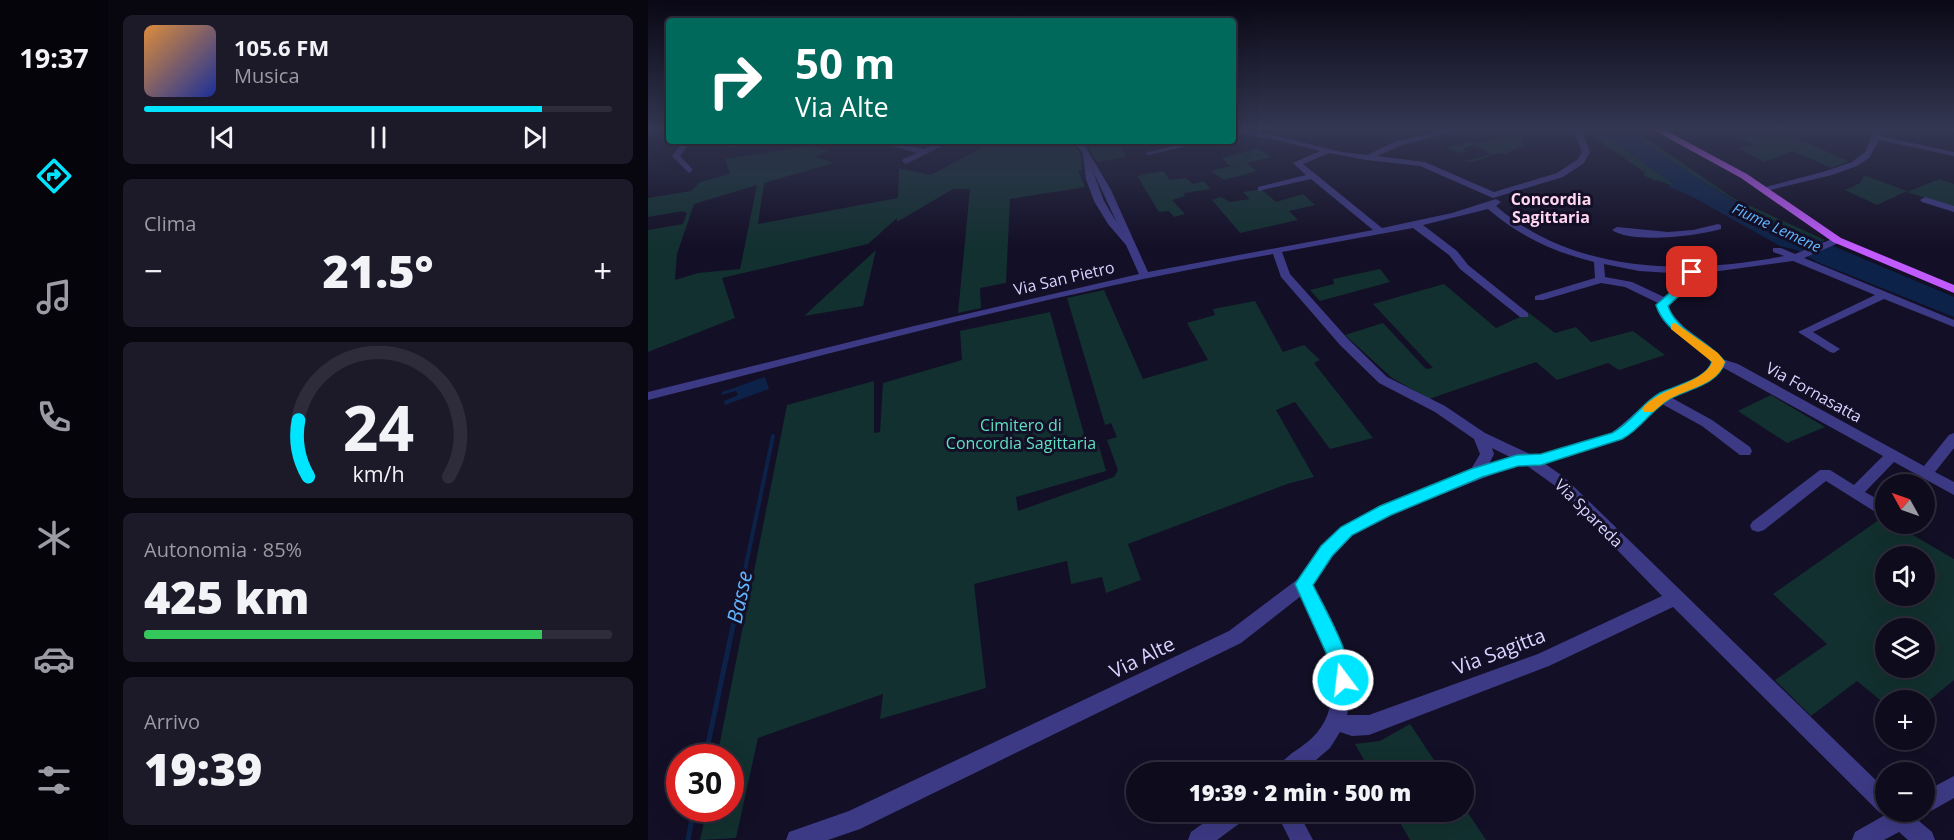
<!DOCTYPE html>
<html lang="it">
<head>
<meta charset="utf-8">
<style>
  :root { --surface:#0e0b1c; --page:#1c1929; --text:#f1f3f6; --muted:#9b9ba3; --line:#2e2b3b; --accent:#00e5ff }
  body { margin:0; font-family:"Open Sans",sans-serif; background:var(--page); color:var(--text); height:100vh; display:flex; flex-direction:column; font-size:22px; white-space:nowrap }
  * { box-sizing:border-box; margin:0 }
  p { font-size:20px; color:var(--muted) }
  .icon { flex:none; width:33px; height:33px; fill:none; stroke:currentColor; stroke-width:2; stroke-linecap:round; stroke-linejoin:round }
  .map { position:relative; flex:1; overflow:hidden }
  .panel { display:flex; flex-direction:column; gap:15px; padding:15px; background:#08060f; width:540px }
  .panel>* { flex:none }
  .guide { position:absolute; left:18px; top:18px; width:570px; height:126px; border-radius:6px; box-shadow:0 6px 24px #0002,0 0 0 2px var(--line); background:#00695c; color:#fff; overflow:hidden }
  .needle { width:39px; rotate:310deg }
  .controls { position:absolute; left:1227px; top:474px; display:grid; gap:12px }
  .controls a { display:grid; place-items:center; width:60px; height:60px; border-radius:50%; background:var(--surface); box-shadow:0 6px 24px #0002,0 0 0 2px var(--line); font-size:30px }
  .speed { position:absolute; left:18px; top:744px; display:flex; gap:12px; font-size:30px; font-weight:700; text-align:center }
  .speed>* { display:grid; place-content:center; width:78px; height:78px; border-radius:50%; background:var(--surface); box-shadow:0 6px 24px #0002,0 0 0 2px var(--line); line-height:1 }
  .speed .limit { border:9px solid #d22; background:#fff; color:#111 }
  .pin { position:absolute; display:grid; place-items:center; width:51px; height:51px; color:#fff; margin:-26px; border-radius:12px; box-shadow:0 3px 9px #0006 }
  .me { position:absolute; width:66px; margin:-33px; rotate:345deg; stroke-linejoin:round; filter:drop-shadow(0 0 4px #0008) }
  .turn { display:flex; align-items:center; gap:21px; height:126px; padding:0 30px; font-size:27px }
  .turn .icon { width:78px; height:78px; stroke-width:2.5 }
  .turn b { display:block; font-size:42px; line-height:51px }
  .big { font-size:45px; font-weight:800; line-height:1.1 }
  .panel .card { flex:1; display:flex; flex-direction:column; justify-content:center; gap:9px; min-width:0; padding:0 21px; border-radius:9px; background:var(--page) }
  .panel .dial { align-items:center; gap:0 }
  .dial svg { height:156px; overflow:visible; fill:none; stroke:var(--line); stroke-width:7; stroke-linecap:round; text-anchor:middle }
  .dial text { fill:var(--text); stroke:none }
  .song { display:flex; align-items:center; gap:18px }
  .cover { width:72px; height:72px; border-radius:9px; background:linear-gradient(135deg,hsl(30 70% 55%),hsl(230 70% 35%)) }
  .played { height:6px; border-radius:3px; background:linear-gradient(90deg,var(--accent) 85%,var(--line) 85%) }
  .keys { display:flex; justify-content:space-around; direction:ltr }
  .heat { display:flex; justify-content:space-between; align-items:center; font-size:33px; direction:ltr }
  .charge { height:9px; border-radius:4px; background:linear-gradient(90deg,#34c759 85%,var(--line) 0) }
  .trip { position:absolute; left:478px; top:762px; width:348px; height:60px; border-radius:30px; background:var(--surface); box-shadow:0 6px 24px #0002,0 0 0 2px var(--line); font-weight:800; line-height:60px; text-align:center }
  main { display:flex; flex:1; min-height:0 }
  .menu { display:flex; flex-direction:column; width:108px; justify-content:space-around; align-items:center; background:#06040b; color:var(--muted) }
  .menu .icon { width:42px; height:42px }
  .menu .on { color:var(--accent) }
  .menu b { font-size:27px; color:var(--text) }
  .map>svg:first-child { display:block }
  .green { fill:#12302f; fill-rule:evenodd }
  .water { fill:#0c2248 }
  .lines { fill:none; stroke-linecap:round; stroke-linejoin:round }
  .stream-far1 { stroke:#0c2248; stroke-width:4 }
  .stream { stroke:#0c2248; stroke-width:5 }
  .minor { fill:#3d3a85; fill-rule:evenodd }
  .major { fill:#c25bff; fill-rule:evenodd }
  .route { fill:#00e5ff; stroke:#0095a6; stroke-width:1.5 }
  .slow { fill:#f59e0b }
  .labels { text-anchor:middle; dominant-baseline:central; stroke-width:6; stroke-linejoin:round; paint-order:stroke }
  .far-water-label { font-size:15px; font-style:italic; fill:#62b6ff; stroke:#130f26 }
  .far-quarter-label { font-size:16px; font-weight:bold; fill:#ffd6f0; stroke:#130f26 }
  .street-label { font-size:16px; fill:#d9d4ff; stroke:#130f26 }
  .park-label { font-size:16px; fill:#5fe0c0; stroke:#130f26 }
  .near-street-label { font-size:20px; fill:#d9d4ff; stroke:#130f26 }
  .near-water-label { font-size:21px; font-style:italic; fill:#62b6ff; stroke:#130f26 }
</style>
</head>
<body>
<main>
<nav class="menu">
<b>19:37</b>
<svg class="icon on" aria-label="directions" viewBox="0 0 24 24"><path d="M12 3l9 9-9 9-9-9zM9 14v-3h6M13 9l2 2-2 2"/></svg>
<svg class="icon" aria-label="music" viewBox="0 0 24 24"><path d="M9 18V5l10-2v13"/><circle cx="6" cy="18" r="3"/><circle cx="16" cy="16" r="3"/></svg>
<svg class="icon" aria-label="phone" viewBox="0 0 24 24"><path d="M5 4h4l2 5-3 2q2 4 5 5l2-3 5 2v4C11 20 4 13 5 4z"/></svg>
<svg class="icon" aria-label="climate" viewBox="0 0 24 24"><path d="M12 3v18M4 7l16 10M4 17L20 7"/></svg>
<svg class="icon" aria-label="car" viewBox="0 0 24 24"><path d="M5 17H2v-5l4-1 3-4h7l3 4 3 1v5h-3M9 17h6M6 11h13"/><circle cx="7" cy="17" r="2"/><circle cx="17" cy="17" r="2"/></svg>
<svg class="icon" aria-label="filters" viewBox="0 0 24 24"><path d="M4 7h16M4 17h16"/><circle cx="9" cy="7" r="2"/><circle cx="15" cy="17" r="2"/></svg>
</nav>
<section class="panel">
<div class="card">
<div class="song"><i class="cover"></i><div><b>105.6 FM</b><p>Musica</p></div></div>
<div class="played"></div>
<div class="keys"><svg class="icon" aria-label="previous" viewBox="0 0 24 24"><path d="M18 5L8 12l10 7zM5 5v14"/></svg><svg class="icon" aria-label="pause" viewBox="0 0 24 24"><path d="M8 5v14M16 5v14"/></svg><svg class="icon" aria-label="next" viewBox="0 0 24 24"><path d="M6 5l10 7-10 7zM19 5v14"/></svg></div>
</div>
<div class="card"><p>Clima</p>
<div class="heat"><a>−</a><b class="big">21.5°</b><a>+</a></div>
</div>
<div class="card dial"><svg viewBox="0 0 100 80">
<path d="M14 69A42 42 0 1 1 86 69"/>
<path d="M14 69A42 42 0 0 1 9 40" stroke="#00e5ff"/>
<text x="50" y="56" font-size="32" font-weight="700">24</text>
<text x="50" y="72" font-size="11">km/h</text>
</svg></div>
<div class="card"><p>Autonomia · 85%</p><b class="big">425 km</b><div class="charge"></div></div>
<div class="card"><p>Arrivo</p><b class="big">19:39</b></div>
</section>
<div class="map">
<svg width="1306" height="840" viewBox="0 0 1306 840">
  <rect width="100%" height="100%" fill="#130f26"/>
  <g class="green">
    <polygon points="935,129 949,129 1026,184 1022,185 1010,180 1007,181 995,175 997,173"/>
    <path d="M976 129H985L1085 198 1177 240 1174 242C1102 214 1038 173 976 129Z"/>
    <polygon points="1071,129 1159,129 1139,134 1200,161 1183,168 1145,151 1116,162 1090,148 1107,145"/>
    <path d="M867 135H875L876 139 873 140 877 145 857 154C843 150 830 166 815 161L838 156 841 153 826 145 815 149 819 151 813 153 800 148 808 144 812 146 822 142 827 144Z"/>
    <path d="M346 141H424L433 155 434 170 430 171 437 187 362 199 358 283 332 288 333 308 310 313 322 189H305L249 222V218L220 244 74 278 87 318 0 352V230L35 224 39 213 35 211 0 217V198L43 191 52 182 82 174 77 159 172 144 166 147 181 151 167 157 186 163 116 183 110 224 250 198 251 168 283 175ZM109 185 92 269 50 273 27 280 29 254 46 204Z"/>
    <polygon points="437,141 480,141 472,144 478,157 449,162"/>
    <polygon points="609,149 624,157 598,163 609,171 576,180 563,171 582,166 574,158"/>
    <polygon points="515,171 522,180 538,178 545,184 555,181 563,189 536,193 537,196 524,200 537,214 526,217 521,211 511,212 489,176"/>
    <polygon points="1216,175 1259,191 1229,205 1197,190 1212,183"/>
    <polygon points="1291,179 1306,184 1306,207 1259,192"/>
    <polygon points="609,190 614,190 628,202 655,194 667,205 641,211 650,220 592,233 564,200 573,197 582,202 602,199 595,192"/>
    <polygon points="228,250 215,306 156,316"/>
    <polygon points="732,269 742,282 672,301 662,290 686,284 685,279"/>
    <polygon points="796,284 848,328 881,313 907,333 928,327 943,342 985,331 1017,355 971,370 960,363 909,380 888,362 781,399 744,378 697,335 735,323 778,369 785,368 725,304"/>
    <polygon points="456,290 495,379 560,360 539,323 567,315 565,309 607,301 635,352 656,345 672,360 666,363 725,438 682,449 647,402 628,410 666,477 639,484 480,544 493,580 458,593 454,577 423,584 419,561 326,584 338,688 232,719 235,694 110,738 88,838 52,840 59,809 82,808 82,758 69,757 139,405 226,381 226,433 232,432 235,383 314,360 312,331 402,312 439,445 450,443 458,471 368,497 370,511 466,477 470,470 459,440 469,437 463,423 457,425 419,298"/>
    <polygon points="1123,395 1177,427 1139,443 1090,411"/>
    <path d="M1235 517 1238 524H1246L1306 559V680L1277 704 1276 700H1238L1237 704 1209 681 1163 716 1127 680 1179 644 1125 594ZM1238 556H1276V596H1238ZM1238 628H1276V668H1238Z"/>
    <polygon points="762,724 794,772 723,772 707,744 732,741"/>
    <polygon points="816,807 838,840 762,840 746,812 816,812"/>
  </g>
  <g class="water">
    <polygon points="949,129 976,129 1065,188 1109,214 1306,297 1306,317 1169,262 1151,251 1132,246 1045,197 1021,187 1025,183"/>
    <polygon points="117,377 121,389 77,405 76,401 90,395 88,391 74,395 74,392"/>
  </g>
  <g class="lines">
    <polyline class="stream-far1" points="93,589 125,436"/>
    <g class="stream">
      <polyline points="57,758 93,588"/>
      <polyline points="40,840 46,808"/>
    </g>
    <g class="minor">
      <polygon points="0,129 21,129 21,131 0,133"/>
      <path d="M585 129 625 135 693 152 719 155 748 141 801 129H817L754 145 729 156 777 162 846 192 909 173 930 159 934 152 925 129H933L942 152 936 163 915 177 845 198 772 166 718 160 681 153 655 164 734 228 804 213 848 199 853 202 848 206C926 274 1040 275 1136 256L1125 252V248H1133L1147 254 1189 237 1194 240 1193 242 1156 258 1306 320V327L1236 299 1165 332 1192 349 1186 353 1182 352 1150 332 1227 295 1145 261 1049 274 1046 282 1020 306 1024 314 1036 327 1060 345 1074 359 1090 364 1276 466 1301 435 1306 433V448L1287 472 1306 482V495L1246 462 1217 492 1238 504V514L1229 513 1178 481 1116 530 1110 532 1104 530 1102 526 1104 522 1172 470H1182L1206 485 1235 456 1074 367C1063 386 1042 390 1024 398L1064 420 1102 447 1104 451 1102 455H1092L1054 426 1014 404 986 431 974 439 896 463 916 477 1238 790V812H1276V792L1306 776V798L1283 811 1275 814 1271 821 1284 832 1287 840H1260L1251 832 1236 840H1204L1207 832 1237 815 1231 812 1025 607 901 666 721 735 704 736 692 732 682 748 654 772H628C633 757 653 749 664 738 704 699 675 637 653 596L593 643 212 829 180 840H138L141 832 201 811 581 631 650 579 673 546 693 527 733 506 822 471 832 454 826 439 787 412 731 383 692 345 633 277 625 254C414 291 207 347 0 400V392L266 326 491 274 478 245 460 224 446 201 438 179 435 154 426 141H434L463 190 500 272 725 230 663 179 610 191V187L658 175 645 163 672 151 625 139 585 133ZM444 169 469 223 456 201ZM840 209C871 236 906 252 946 262L947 278 887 296V300H895L953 283 977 287 1010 303 1008 305C1020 332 1045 341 1064 362L1056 373 1049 378 1007 396 964 433 893 454H882L837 433 797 406 739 377 700 339 642 274 634 252 765 228 801 255 812 269 872 317H880V313L820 265 809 251 775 225ZM956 264 991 271 1038 274 1037 279 1016 297 984 282 957 277ZM844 448 862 457 841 464 846 454ZM869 465H878L906 485 1014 596 890 654 721 715H699C710 667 687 626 665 585L685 556 705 535 743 514Z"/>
      <polygon points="705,129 714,129 710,131"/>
      <polygon points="1227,129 1235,129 1232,136 1306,152 1306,156 1231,140 1221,158 1209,166 1184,175 1114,192 1110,189 1178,171 1204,162 1217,152"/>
      <polygon points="35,141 43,141 32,156 45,170 41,173 24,156"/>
      <polygon points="94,141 113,141 84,147 80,145"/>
      <polygon points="225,141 239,141 276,149 294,141 304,141 258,164 254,161 255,159 269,153"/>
      <polygon points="544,141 559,141 501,155 497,153"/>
      <polygon points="1277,197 1306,206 1306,212 1274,202 1272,200"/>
      <path d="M1070 224 1073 225V229C1050 236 984 244 964 230L969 227 1020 232 1045 230Z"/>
      <polygon points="571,812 599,812 596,820 569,840 540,840 543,832"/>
      <polygon points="628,812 650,812 665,840 642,840"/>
    </g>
    <polygon class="major" points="1004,129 1015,129 1099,174 1193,238 1306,285 1306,293 1185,242 1093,178"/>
  </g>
  <linearGradient id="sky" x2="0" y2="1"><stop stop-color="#0a0815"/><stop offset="0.52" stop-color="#333752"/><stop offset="1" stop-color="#333752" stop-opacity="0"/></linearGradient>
  <rect width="1306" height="247" fill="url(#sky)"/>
  <path class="route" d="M1044 268 1049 272 1048 280 1020 306C1029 333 1061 340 1077 362 1069 386 1040 388 1020 400 1003 410 992 430 974 439L893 465 870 466 834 477 743 515 704 535 684 556 665 585C675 606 710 665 701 686L695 689 688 686 680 657 647 584 673 546 693 527 732 506 823 469 869 455 893 454 964 433C983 423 994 403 1012 393 1028 385 1058 380 1064 362 1048 340 1017 334 1008 305L1037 279 1038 272Z"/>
  <path class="slow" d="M1027 323 1070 353 1077 362C1069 386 1039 388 1020 400 1015 403 1010 408 1005 412H996L994 409C1010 387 1056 384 1064 362L1023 329V324Z"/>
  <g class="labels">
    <g class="far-water-label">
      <text transform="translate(1129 227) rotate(25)">Fiume Lemene</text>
    </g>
    <g class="far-quarter-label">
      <text x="903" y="199">Concordia<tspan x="903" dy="18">Sagittaria</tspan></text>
    </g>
    <g class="street-label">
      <text transform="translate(416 278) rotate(-13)">Via San Pietro</text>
      <text transform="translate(1166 392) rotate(29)">Via Fornasatta</text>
      <text transform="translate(941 513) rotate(45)">Via Spareda</text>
    </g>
    <g class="park-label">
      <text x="373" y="425">Cimitero di<tspan x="373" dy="18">Concordia Sagittaria</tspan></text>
    </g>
    <g class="near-street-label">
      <text transform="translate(851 651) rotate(-21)">Via Sagitta</text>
      <text transform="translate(494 657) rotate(-26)">Via Alte</text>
    </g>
    <g class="near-water-label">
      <text transform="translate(91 597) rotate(-78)">Basse</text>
    </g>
  </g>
</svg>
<div class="controls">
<a><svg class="needle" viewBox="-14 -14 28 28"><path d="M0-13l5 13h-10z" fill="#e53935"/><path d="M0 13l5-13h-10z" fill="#9b9ba3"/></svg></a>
<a><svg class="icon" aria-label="sound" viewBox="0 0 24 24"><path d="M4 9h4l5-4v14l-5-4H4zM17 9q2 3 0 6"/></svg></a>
<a><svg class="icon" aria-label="layers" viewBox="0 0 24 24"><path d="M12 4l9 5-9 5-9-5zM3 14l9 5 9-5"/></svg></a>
<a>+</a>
<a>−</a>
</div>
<div class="speed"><div class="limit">30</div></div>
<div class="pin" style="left:1044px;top:272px;background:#d93025"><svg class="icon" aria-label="arrive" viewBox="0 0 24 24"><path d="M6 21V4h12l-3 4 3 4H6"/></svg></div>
<svg class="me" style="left:695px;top:680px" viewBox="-20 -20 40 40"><circle r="17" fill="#00e5ff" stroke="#fff" stroke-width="3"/><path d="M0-11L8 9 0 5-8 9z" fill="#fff"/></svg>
<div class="trip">19:39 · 2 min · 500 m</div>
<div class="guide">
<div class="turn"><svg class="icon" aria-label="right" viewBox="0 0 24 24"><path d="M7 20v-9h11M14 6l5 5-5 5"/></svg><div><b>50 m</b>Via Alte</div></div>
</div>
</div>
</main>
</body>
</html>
